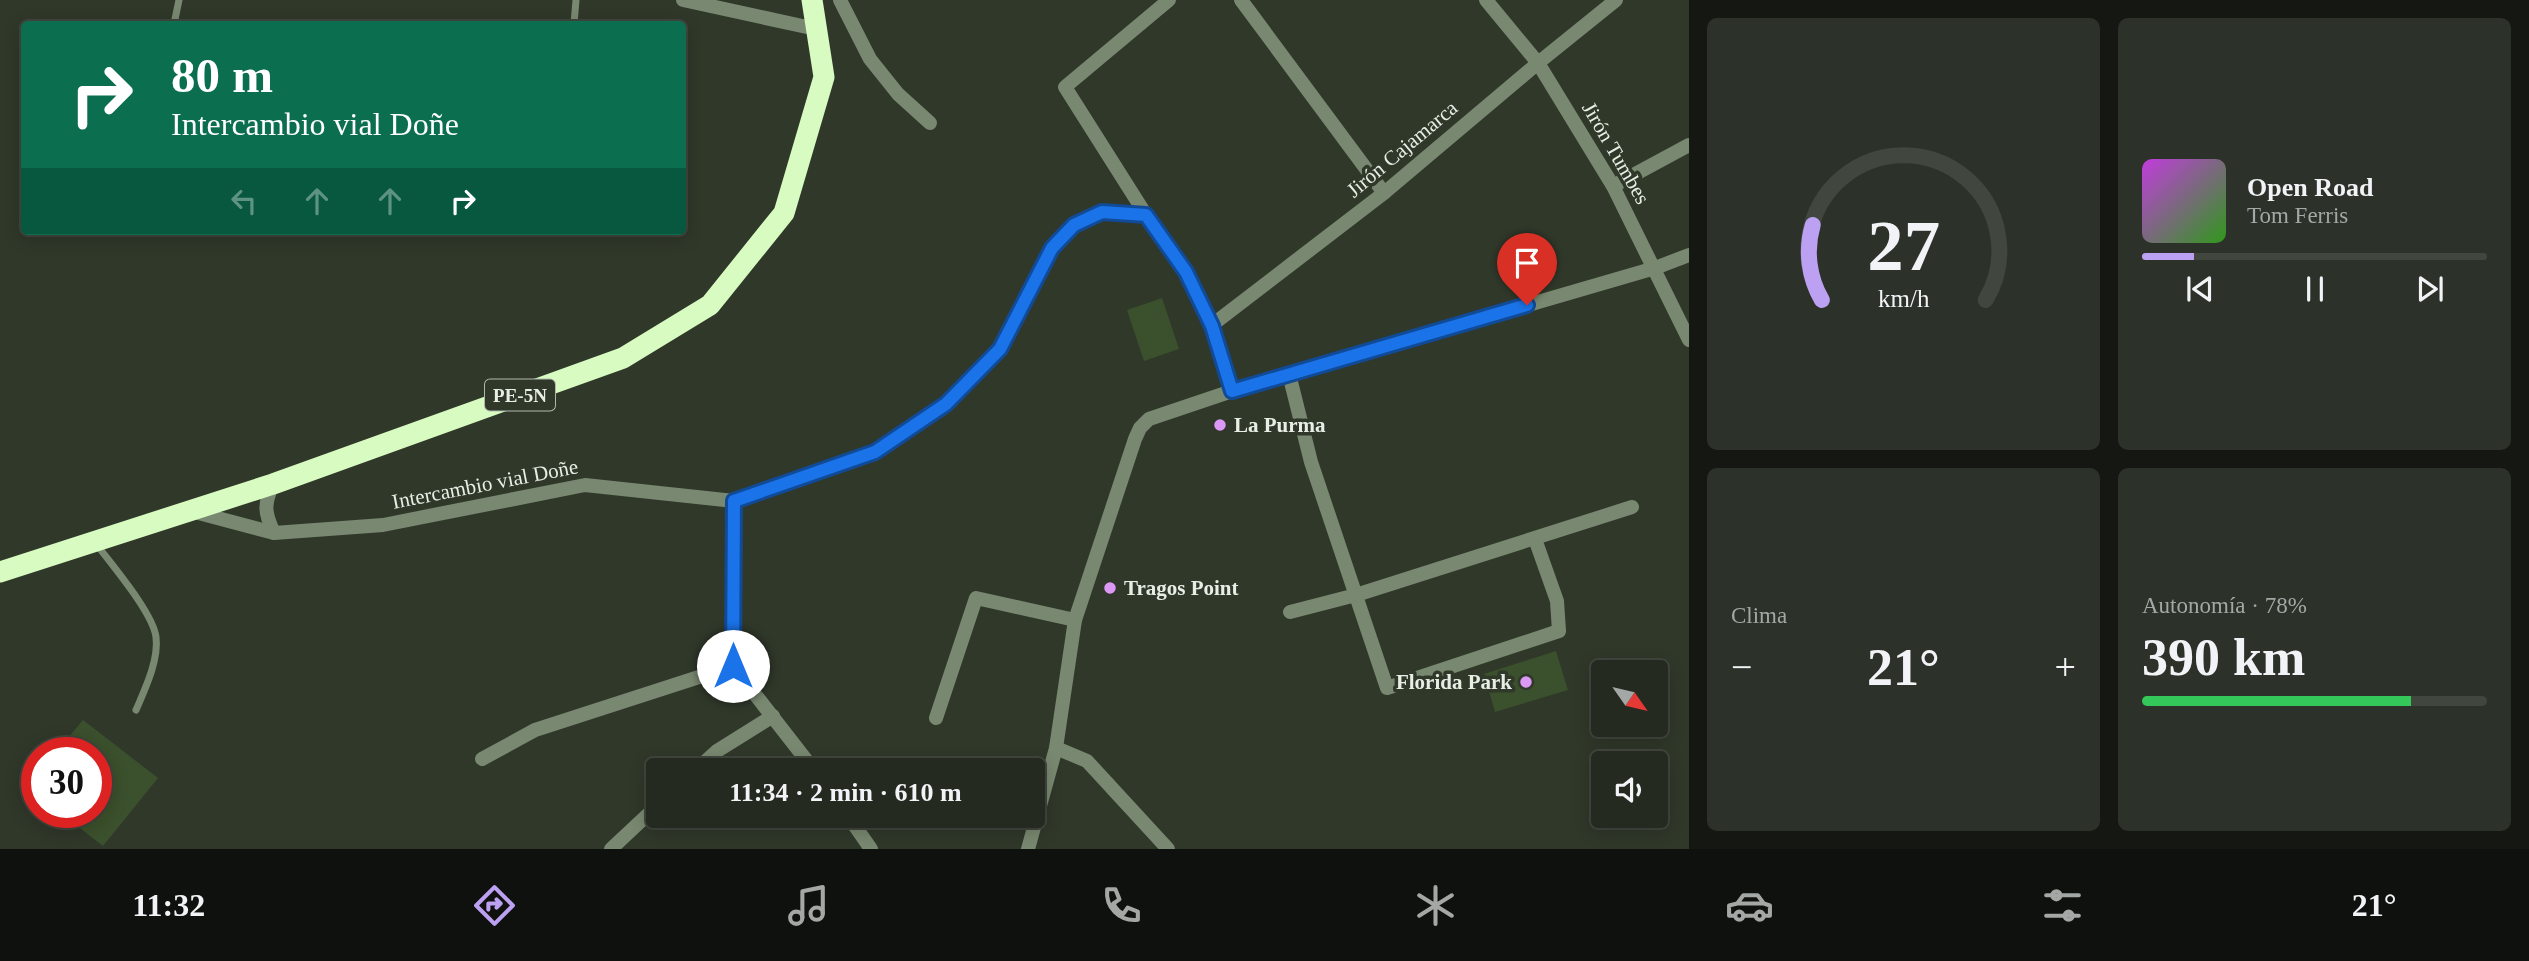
<!DOCTYPE html>
<html lang="es">
<head>
<meta charset="utf-8">
<style>
  :root { --surface:#242a20; --page:#2c3229; --text:#f1f3f6; --muted:#a3a7a5; --line:#41463e; --accent:#bca0f2 }
  body { margin:0; font-family:Georgia,serif; background:var(--page); color:var(--text); height:100vh; display:flex; flex-direction:column; font-size:26px; white-space:nowrap }
  * { box-sizing:border-box; margin:0 }
  p { font-size:23px; color:var(--muted) }
  .icon { flex:none; width:38px; height:38px; fill:none; stroke:currentColor; stroke-width:2; stroke-linecap:round; stroke-linejoin:round }
  .map { position:relative; flex:1; overflow:hidden }
  .sheet { display:flex; flex-direction:column; gap:18px; padding:18px; background:#141712; width:840px }
  .sheet>* { flex:none }
  .banner { position:absolute; left:21px; top:21px; width:665px; height:214px; border-radius:7px; box-shadow:0 4px 18px #0003,0 0 0 2px var(--line); background:#0b6e4f; color:#fff; overflow:hidden }
  .needle { width:46px; rotate:124deg }
  .buttons { position:absolute; left:1591px; top:660px; display:grid; gap:14px }
  .buttons a { display:grid; place-items:center; width:77px; height:77px; border-radius:7px; background:var(--surface); box-shadow:0 4px 18px #0003,0 0 0 2px var(--line); font-size:35px }
  .speed { position:absolute; left:21px; top:737px; display:flex; gap:14px; font-size:35px; font-weight:700; text-align:center }
  .speed>* { display:grid; place-content:center; width:91px; height:91px; border-radius:50%; background:var(--surface); box-shadow:0 4px 18px #0003,0 0 0 2px var(--line); line-height:1 }
  .speed .limit { border:10px solid #d22; background:#fff; color:#111 }
  .pin { position:absolute; display:grid; place-items:center; width:60px; height:60px; color:#fff; margin:-72px -30px; border-radius:50% 50% 50% 0; rotate:-45deg; box-shadow:0 0 7px #0007 }
  .pin .icon { rotate:45deg }
  .me { position:absolute; width:77px; margin:-38px; rotate:0deg; stroke-linejoin:round; filter:drop-shadow(0 0 5px #0008) }
  .turn { display:flex; align-items:center; gap:24px; height:147px; padding:0 35px; font-size:32px }
  .turn .icon { width:91px; height:91px; stroke-width:2.5 }
  .turn b { display:block; font-size:49px; line-height:60px }
  .lanes { display:flex; align-items:center; height:66px; padding:0 35px; background:#0003; justify-content:center; gap:35px; direction:ltr }
  .lanes .off { opacity:.35 }
  .big { font-size:52px; font-weight:600; line-height:1.1 }
  .sheet .card { flex:1; display:flex; flex-direction:column; justify-content:center; gap:10px; min-width:0; padding:0 24px; border-radius:10px; background:var(--page) }
  .sheet .dial { align-items:center; gap:0 }
  .dial svg { height:182px; overflow:visible; fill:none; stroke:var(--line); stroke-width:7; stroke-linecap:round; text-anchor:middle }
  .dial text { fill:var(--text); stroke:none }
  .song { display:flex; align-items:center; gap:21px }
  .cover { width:84px; height:84px; border-radius:10px; background:linear-gradient(135deg,hsl(290 70% 55%),hsl(110 70% 35%)) }
  .played { height:7px; border-radius:4px; background:linear-gradient(90deg,var(--accent) 15%,var(--line) 15%) }
  .keys { display:flex; justify-content:space-around; direction:ltr }
  .heat { display:flex; justify-content:space-between; align-items:center; font-size:38px; direction:ltr }
  .charge { height:10px; border-radius:5px; background:linear-gradient(90deg,#34c759 78%,var(--line) 0) }
  .sheet .tiles { flex:1; display:grid; gap:18px; grid-template-columns:repeat(2,1fr) }
  .trip { position:absolute; left:646px; top:758px; width:399px; height:70px; border-radius:7px; background:var(--surface); box-shadow:0 4px 18px #0003,0 0 0 2px var(--line); font-weight:600; line-height:70px; text-align:center }
  .tabs { display:flex; height:112px; justify-content:space-around; align-items:center; background:#0e110d; color:var(--muted) }
  .tabs .icon { width:49px; height:49px }
  .tabs .current { color:var(--accent) }
  .tabs b { font-size:32px; color:var(--text) }
  main { display:flex; flex:1; min-height:0 }
  .map>svg:first-child { display:block }
  .green { fill:#3b502c }
  .lines { fill:none; stroke-linecap:round; stroke-linejoin:round }
  .lane { stroke:#798870; stroke-width:7 }
  .street { stroke:#798870; stroke-width:14 }
  .highway { stroke:#d7fbc0; stroke-width:21 }
  .route-casing { stroke:#114b97; stroke-width:18 }
  .route { stroke:#1a73e8; stroke-width:12 }
  .poi-dot { fill:#db99f5; stroke:#30382a; stroke-width:2.5 }
  .labels { text-anchor:middle; dominant-baseline:central; stroke-width:7; stroke-linejoin:round; paint-order:stroke }
  .shield { fill:#30382a; stroke:#b1b7ad; stroke-width:2 }
  .shield-label { font-size:19px; font-weight:bold; fill:#e8eee5 }
  .street-label { font-size:21px; fill:#e8eee5; stroke:#30382a }
  .poi-label { font-size:21px; font-weight:bold; fill:#e8eee5; stroke:#30382a; text-anchor:start }
</style>
</head>
<body>
<main>
<div class="map">
<svg width="1689" height="849" viewBox="0 0 1689 849">
  <rect width="100%" height="100%" fill="#30382a"/>
  <g class="green">
    <polygon points="1162,298 1179,349 1144,361 1127,310"/>
    <polygon points="1556,651 1568,690 1495,712 1484,674"/>
    <polygon points="83,720 158,778 103,846 59,812 96,812 96,752 56,752"/>
  </g>
  <g class="lines">
    <g class="lane">
      <polyline points="174,24 179,0"/>
      <polyline points="574,24 576,0"/>
      <path d="M97 545C112 565 153 613 156 637 159 660 145 689 136 710"/>
    </g>
    <g class="street">
      <polyline points="683,0 816,29"/>
      <polyline points="840,0 870,59 898,94 930,123"/>
      <polyline points="1169,0 1065,87 1146,215 1186,272 1212,325 1232,391"/>
      <polyline points="1241,0 1384,193"/>
      <polyline points="1486,0 1538,63 1613,186 1689,340"/>
      <polyline points="1613,186 1689,145"/>
      <polyline points="1212,325 1384,193 1538,63 1616,0"/>
      <polyline points="1289,374 1311,462 1387,688 1559,631 1557,601 1535,539"/>
      <path d="M273 484C264 504 264 512 274 533"/>
      <polyline points="734,501 733,666 814,770"/>
      <polyline points="191,511 274,533 383,525 585,485 734,501 875,451 946,404 1000,349 1052,248 1074,225 1103,212 1146,215"/>
      <polyline points="1290,612 1356,595 1632,507"/>
      <polyline points="936,718 976,598 1075,620"/>
      <polyline points="1056,748 1087,761 1168,849"/>
      <polyline points="482,759 535,730 733,666"/>
      <polyline points="696,770 717,751 773,716"/>
      <polyline points="848,816 871,849"/>
      <polyline points="611,849 658,805"/>
      <polyline points="1028,849 1056,748 1075,620 1135,439 1140,428 1149,419 1232,391 1655,268 1689,255"/>
    </g>
    <polyline class="highway" points="0,572 273,484 623,358 710,305 784,213 824,77 812,0"/>
  </g>
  <g class="lines">
    <g class="route-casing">
      <polyline id="route" points="733,666 734,501 875,452 946,404 1000,349 1052,248 1074,225 1102,212 1146,215 1186,272 1212,326 1232,391 1527,305"/>
    </g>
    <use href="#route" class="route"/>
  </g>
  <g class="poi-dot">
    <circle cx="1220" cy="425" r="7"/>
    <circle cx="1110" cy="588" r="7"/>
    <circle cx="1526" cy="682" r="7"/>
  </g>
  <g class="labels">
    <rect class="shield" x="485" y="379.5" width="70" height="31" rx="5"/>
    <g class="shield-label">
      <text x="520" y="395">PE-5N</text>
    </g>
    <g class="street-label">
      <text transform="translate(1402 149) rotate(-40)">Jirón Cajamarca</text>
      <text transform="translate(1616 153) rotate(60)">Jirón Tumbes</text>
      <text transform="translate(485 484) rotate(-11)">Intercambio vial Doñe</text>
    </g>
    <g class="poi-label">
      <text x="1234" y="425">La Purma</text>
      <text x="1124" y="588">Tragos Point</text>
      <text x="1512" y="682" text-anchor="end">Florida Park</text>
    </g>
  </g>
</svg>
<div class="buttons">
<a><svg class="needle" viewBox="-14 -14 28 28"><path d="M0-13l5 13h-10z" fill="#e53935"/><path d="M0 13l5-13h-10z" fill="#a3a7a5"/></svg></a>
<a><svg class="icon" aria-label="sound" viewBox="0 0 24 24"><path d="M4 9h4l5-4v14l-5-4H4zM17 9q2 3 0 6"/></svg></a>
</div>
<div class="speed"><div class="limit">30</div></div>
<div class="pin" style="left:1527px;top:305px;background:#d93025"><svg class="icon" aria-label="arrive" viewBox="0 0 24 24"><path d="M6 21V4h12l-3 4 3 4H6"/></svg></div>
<svg class="me" style="left:733px;top:666px" viewBox="-20 -20 40 40"><circle r="19" fill="#fff"/><path d="M0-13L10 11 0 6-10 11z" fill="#1a73e8"/></svg>
<div class="trip">11:34 · 2 min · 610 m</div>
<div class="banner">
<div class="turn"><svg class="icon" aria-label="right" viewBox="0 0 24 24"><path d="M7 20v-9h11M14 6l5 5-5 5"/></svg><div><b>80 m</b>Intercambio vial Doñe</div></div>
<div class="lanes"><svg class="icon off" aria-label="left" viewBox="0 0 24 24"><path d="M17 20v-9H6M10 6l-5 5 5 5"/></svg><svg class="icon off" aria-label="ahead" viewBox="0 0 24 24"><path d="M12 20V5M6 11l6-6 6 6"/></svg><svg class="icon off" aria-label="ahead" viewBox="0 0 24 24"><path d="M12 20V5M6 11l6-6 6 6"/></svg><svg class="icon" aria-label="right" viewBox="0 0 24 24"><path d="M7 20v-9h11M14 6l5 5-5 5"/></svg></div>
</div>
</div>
<section class="sheet">
<div class="tiles">
<div class="card dial"><svg viewBox="0 0 100 80">
<path d="M14 69A42 42 0 1 1 86 69"/>
<path d="M14 69A42 42 0 0 1 10 36" stroke="#bca0f2"/>
<text x="50" y="56" font-size="32" font-weight="700">27</text>
<text x="50" y="72" font-size="11">km/h</text>
</svg></div>
<div class="card">
<div class="song"><i class="cover"></i><div><b>Open Road</b><p>Tom Ferris</p></div></div>
<div class="played"></div>
<div class="keys"><svg class="icon" aria-label="previous" viewBox="0 0 24 24"><path d="M18 5L8 12l10 7zM5 5v14"/></svg><svg class="icon" aria-label="pause" viewBox="0 0 24 24"><path d="M8 5v14M16 5v14"/></svg><svg class="icon" aria-label="next" viewBox="0 0 24 24"><path d="M6 5l10 7-10 7zM19 5v14"/></svg></div>
</div>
<div class="card"><p>Clima</p>
<div class="heat"><a>−</a><b class="big">21°</b><a>+</a></div>
</div>
<div class="card"><p>Autonomía · 78%</p><b class="big">390 km</b><div class="charge"></div></div>
</div>
</section>
</main>
<nav class="tabs">
<b>11:32</b>
<svg class="icon current" aria-label="directions" viewBox="0 0 24 24"><path d="M12 3l9 9-9 9-9-9zM9 14v-3h6M13 9l2 2-2 2"/></svg>
<svg class="icon" aria-label="music" viewBox="0 0 24 24"><path d="M9 18V5l10-2v13"/><circle cx="6" cy="18" r="3"/><circle cx="16" cy="16" r="3"/></svg>
<svg class="icon" aria-label="phone" viewBox="0 0 24 24"><path d="M5 4h4l2 5-3 2q2 4 5 5l2-3 5 2v4C11 20 4 13 5 4z"/></svg>
<svg class="icon" aria-label="climate" viewBox="0 0 24 24"><path d="M12 3v18M4 7l16 10M4 17L20 7"/></svg>
<svg class="icon" aria-label="car" viewBox="0 0 24 24"><path d="M5 17H2v-5l4-1 3-4h7l3 4 3 1v5h-3M9 17h6M6 11h13"/><circle cx="7" cy="17" r="2"/><circle cx="17" cy="17" r="2"/></svg>
<svg class="icon" aria-label="filters" viewBox="0 0 24 24"><path d="M4 7h16M4 17h16"/><circle cx="9" cy="7" r="2"/><circle cx="15" cy="17" r="2"/></svg>
<b>21°</b>
</nav>
</body>
</html>
